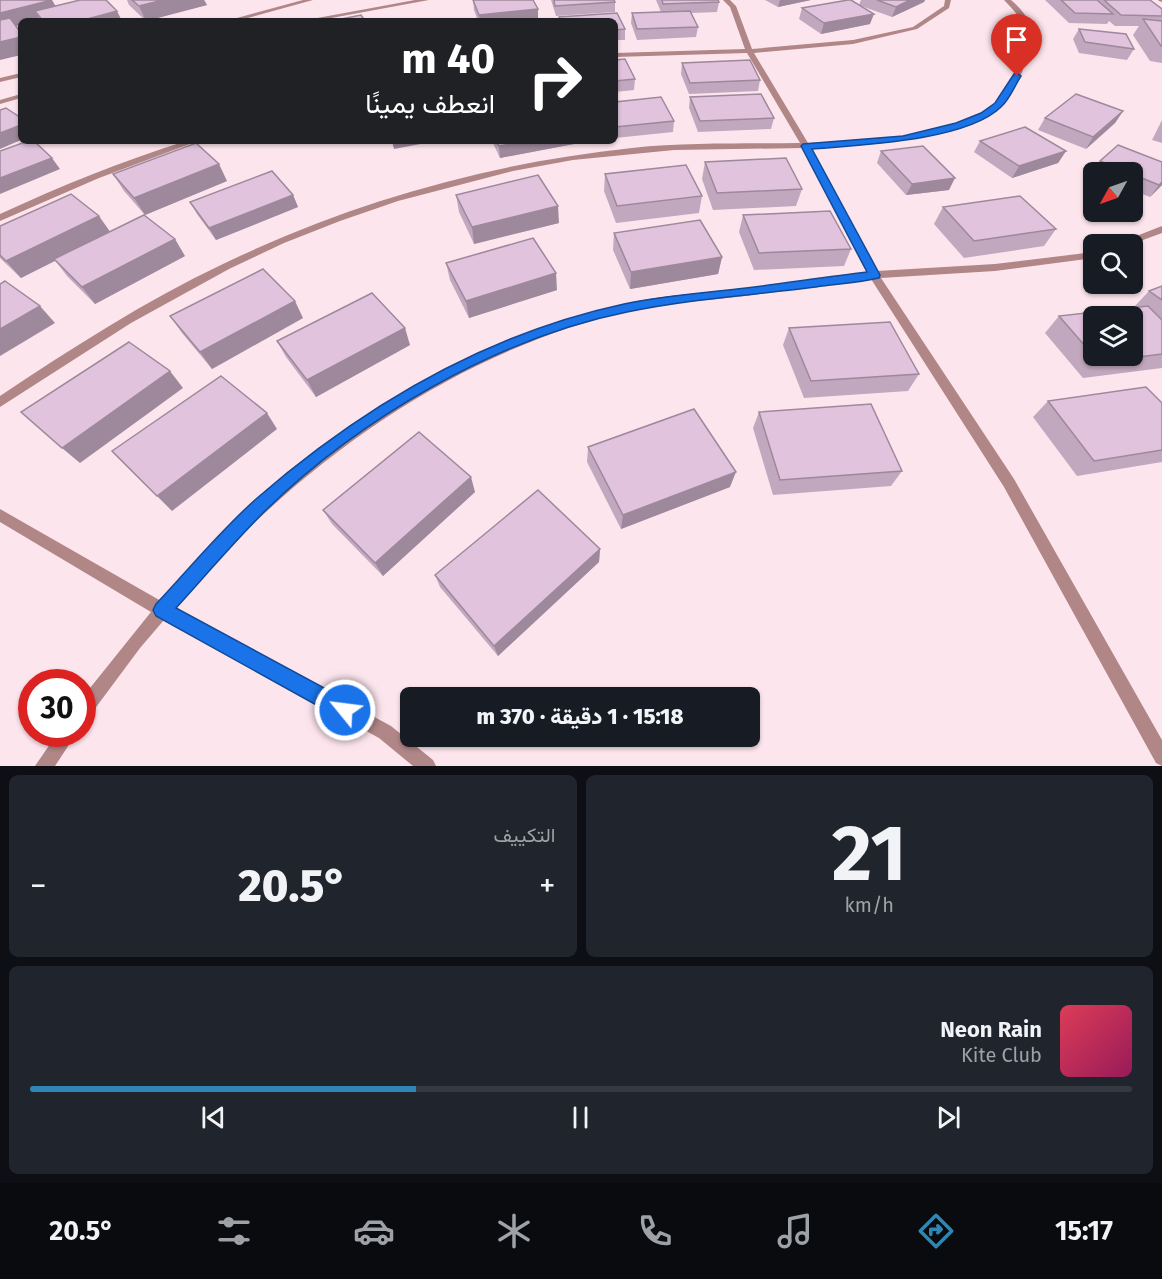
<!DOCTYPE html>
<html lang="ar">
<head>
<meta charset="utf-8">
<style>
  :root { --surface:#171b24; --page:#20242c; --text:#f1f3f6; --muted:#9ea1a6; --line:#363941; --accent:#2f86b5 }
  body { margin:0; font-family:"Fira Sans",Vazirmatn,sans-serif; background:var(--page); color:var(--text); direction:rtl; height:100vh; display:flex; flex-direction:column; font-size:22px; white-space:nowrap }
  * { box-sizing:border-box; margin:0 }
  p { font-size:20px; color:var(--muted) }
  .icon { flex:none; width:33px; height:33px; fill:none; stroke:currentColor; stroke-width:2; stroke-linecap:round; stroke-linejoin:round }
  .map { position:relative; height:766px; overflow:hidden; direction:ltr }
  .details { display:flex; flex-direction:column; gap:9px; padding:9px; background:#0d0f14; flex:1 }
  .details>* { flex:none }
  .guide { position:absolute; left:18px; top:18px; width:600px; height:126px; border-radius:9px; box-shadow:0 2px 4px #0004; direction:rtl; background:#202124; color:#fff; overflow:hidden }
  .needle { width:39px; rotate:230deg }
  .tools { position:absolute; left:1083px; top:162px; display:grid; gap:12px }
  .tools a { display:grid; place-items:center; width:60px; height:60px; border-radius:9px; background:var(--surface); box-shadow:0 2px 4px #0004; font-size:30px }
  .speed { position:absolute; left:18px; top:669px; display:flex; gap:12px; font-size:30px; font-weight:700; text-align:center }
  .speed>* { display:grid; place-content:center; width:78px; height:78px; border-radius:50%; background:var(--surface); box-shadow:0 2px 4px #0004; line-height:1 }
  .speed .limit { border:9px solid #d22; background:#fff; color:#111 }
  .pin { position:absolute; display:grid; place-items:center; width:51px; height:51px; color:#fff; margin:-62px -26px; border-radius:50% 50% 50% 0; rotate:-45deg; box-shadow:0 0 6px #0007 }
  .pin .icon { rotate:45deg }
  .me { position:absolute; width:66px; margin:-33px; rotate:299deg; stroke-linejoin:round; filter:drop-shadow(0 0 4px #0008) }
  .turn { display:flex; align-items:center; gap:21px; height:126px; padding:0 24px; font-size:27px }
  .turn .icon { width:78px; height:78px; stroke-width:2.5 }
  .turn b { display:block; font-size:42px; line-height:51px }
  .big { font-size:45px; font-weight:800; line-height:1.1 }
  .details .card { flex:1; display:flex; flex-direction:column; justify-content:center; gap:9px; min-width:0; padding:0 21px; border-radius:9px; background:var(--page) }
  .details .dial { align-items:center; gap:0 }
  .dial b { font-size:78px; line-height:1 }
  .song { display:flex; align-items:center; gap:18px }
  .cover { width:72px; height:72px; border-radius:9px; background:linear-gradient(135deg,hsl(350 70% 55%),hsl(330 70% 35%)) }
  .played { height:6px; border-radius:3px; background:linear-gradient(90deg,var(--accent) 35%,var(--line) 35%) }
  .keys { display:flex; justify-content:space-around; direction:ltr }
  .heat { display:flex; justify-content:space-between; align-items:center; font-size:33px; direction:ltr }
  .details .tiles { flex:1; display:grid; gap:9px; grid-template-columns:1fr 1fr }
  .card:last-child { grid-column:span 2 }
  .trip { position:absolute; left:400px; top:687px; width:360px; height:60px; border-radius:9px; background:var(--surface); box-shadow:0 2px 4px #0004; font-weight:800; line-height:60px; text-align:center; direction:rtl }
  .dock { display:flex; height:96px; justify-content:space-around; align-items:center; background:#090b0e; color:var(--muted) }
  .dock .icon { width:42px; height:42px }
  .dock .current { color:var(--accent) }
  .dock b { font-size:27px; color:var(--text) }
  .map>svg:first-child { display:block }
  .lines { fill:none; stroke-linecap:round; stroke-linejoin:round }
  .minor { fill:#b08687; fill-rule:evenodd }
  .wall { fill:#c2a8be }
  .shaded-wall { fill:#9e889b }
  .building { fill:#e1c3dd; stroke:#9e889b; stroke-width:1.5; fill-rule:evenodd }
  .route { fill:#1a73e8; stroke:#114b97; stroke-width:1.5 }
</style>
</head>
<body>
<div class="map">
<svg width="1162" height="766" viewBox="0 0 1162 766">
  <rect width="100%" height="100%" fill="#fde5ed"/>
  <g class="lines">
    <g class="minor">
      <polygon points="303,0 313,0 237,21 226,21"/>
      <polygon points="415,0 429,0 315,21 301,21"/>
      <path d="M723 0H730L736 6 752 49 853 40 913 27 944 6 945 0H951L949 8 917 29 853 44 754 53 808 143C854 141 956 137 991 107 1005 96 1013 77 1019 61 1030 29 1026 23 1004 0H1011C1032 18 1035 31 1027 57 1022 75 1013 96 999 109 965 140 856 146 811 148L877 271 995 264 1094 252V258L995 271 881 278 1014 479 1162 740V766L1156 763 1004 487 871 279C826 284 781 291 736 297 699 301 661 303 624 312 445 356 292 469 174 608L391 726 433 760 436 766H413L379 738 164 620 140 648 88 718 82 720V698L151 612 0 522V509L161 601C284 459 439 348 624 304 661 295 699 294 737 289 780 284 824 277 867 272L803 148 674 150 573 160 513 171 398 201 340 221 284 243 229 269 131 323 0 407V396C72 348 145 301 223 264 351 202 490 163 632 148 688 142 744 144 800 143L747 53 615 57V53L745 49 730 7Z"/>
      <polygon points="1158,0 1162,0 1162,2 1159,1"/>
      <polygon points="21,73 21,77 0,82 0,78"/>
      <polygon points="21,94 21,98 0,104 0,100"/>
      <path d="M186 141H198L99 178 0 221V214C61 186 122 161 186 141Z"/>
      <polygon points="1162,226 1162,233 1132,244 1119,244 1121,242"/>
      <polygon points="57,734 76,734 55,766 35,766"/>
    </g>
  </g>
  <g class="wall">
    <polygon points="127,0 204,0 207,5 146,21 129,5"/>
    <polygon points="473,0 538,9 538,20 532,20 533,21 478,21 474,10"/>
    <polygon points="551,0 614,0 615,2 615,12 556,16"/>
    <polygon points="656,0 718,0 719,2 717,12 691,13 698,27 696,37 637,40 631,23 632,13 661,12"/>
    <polygon points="765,0 811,0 778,7"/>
    <polygon points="861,0 925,0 924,2 892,17 861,6 870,24 821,34 799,19 802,8 859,5"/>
    <polygon points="1045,0 1150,0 1162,9 1162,63 1150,61 1133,35 1139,26 1115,26 1109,21 1107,24 1069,23"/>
    <polygon points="617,13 625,29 625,40 615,40 615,21 559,21 559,17"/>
    <polygon points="1079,29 1134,49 1127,60 1079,53 1073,39"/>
    <polygon points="615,60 635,79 634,90 615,92"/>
    <polygon points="682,63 760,80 758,91 689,94 681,74"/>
    <polygon points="690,97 774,118 771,129 698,132 689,108"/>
    <polygon points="615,102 674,121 673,132 615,138"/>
    <polygon points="1123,111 1115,123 1086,149 1038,130 1045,118"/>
    <polygon points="1162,120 1162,143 1152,140"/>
    <polygon points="492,141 574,141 574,144 500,158"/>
    <polygon points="980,141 1066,151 1058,163 1012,178 974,152"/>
    <polygon points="881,151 949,190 906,195 877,163"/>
    <polygon points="1100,161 1162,162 1162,185 1150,197 1132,190 1132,172 1092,173"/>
    <polygon points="705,162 802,189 796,206 713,210 702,179"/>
    <polygon points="113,174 227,181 145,215 124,191"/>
    <polygon points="605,174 702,196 699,213 616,223 604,191"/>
    <polygon points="293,195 298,207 216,240 197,214 190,202"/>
    <polygon points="456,195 559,223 474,244 459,212"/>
    <polygon points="943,207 1056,229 1044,246 964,258 934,224"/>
    <polygon points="743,215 851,249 844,266 754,270 739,232"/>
    <polygon points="0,226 110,232 185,256 95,304 67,276 55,260 21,278 0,258"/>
    <polygon points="614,233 722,257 718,274 630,289 613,250"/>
    <polygon points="446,263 557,290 469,318 450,280"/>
    <polygon points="1162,286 1162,368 1083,378 1045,333 1059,316 1134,307 1149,291"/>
    <polygon points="170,316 303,318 212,369 182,333"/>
    <polygon points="789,328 919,374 908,391 804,398 783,345"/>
    <polygon points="277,341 410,345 316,397 286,357"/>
    <polygon points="1048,401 1162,403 1162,462 1077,476 1033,417"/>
    <polygon points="759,412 902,471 891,486 773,495 753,428"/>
    <polygon points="588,447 730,487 621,529 587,462"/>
    <polygon points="475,492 383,576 332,524 323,510"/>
    <polygon points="600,549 599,562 498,656 440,587 435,575"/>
  </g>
  <g class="shaded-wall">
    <polygon points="52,0 61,15 35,11 41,20 21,21 21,25 0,30 0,13"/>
    <polygon points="163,0 204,0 207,5 146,21 139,6"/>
    <polygon points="780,0 811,0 778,7"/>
    <polygon points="910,0 925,0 924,2 892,17 896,7"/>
    <polygon points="538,9 538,20 524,21 480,21 479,15"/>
    <polygon points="117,11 122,21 80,21"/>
    <polygon points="874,14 870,24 821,34 824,23"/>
    <polygon points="21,37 21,55 0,60 0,42"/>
    <polygon points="1123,111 1115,123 1086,149 1093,137"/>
    <polygon points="21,125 21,140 0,149 0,133"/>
    <polygon points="392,141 431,141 431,142 394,149"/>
    <polygon points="526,141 574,141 574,144 500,158 499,146"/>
    <polygon points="1066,151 1058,163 1012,178 1019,166"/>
    <polygon points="52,158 60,169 0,194 0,178"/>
    <polygon points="219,164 227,181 145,215 134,198"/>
    <polygon points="955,178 949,190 906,195 912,184"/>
    <polygon points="1162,182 1162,185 1150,197 1159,185"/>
    <polygon points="293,195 298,207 216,240 209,228"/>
    <polygon points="558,206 559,223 474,244 472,227"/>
    <polygon points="99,216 111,233 21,278 6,261"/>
    <polygon points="175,239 185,256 95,304 82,287"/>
    <polygon points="722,257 718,274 630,289 631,272"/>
    <polygon points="556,273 557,290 469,318 466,301"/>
    <polygon points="295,301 303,318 212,369 200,352"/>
    <polygon points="40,306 55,323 0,356 0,329"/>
    <polygon points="405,328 410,345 316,397 307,380"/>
    <polygon points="170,371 183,388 80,463 62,448"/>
    <polygon points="267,413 277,429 172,511 157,496"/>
    <polygon points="736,472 730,487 621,529 623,515"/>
    <polygon points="471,477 475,492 383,576 375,563"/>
    <polygon points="600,549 599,562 498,656 494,646"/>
  </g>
  <g class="building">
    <polygon points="0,0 52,0 0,13"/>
    <polygon points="80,0 106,0 117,11 80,21 43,21 35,11"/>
    <polygon points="132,0 163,0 139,6"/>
    <polygon points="473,0 533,0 538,9 479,15"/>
    <polygon points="554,0 614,0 615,2 555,6"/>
    <polygon points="662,0 718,0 719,2 663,4"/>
    <polygon points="848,0 851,0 874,14 824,23 802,8"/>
    <polygon points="877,0 910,0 896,7"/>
    <polygon points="1061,0 1097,0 1113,14 1075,13"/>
    <polygon points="1104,0 1150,0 1162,9 1162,16 1121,15"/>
    <polygon points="690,11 698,27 637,29 632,13"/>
    <polygon points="617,13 625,29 615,30 615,21 560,21 559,17"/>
    <polygon points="361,15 365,21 331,21"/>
    <polygon points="10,18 21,33 21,37 0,42 0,20"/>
    <polygon points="1143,19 1162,21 1162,46 1161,46"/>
    <polygon points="1079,29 1126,34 1134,49 1085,42"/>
    <polygon points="625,59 635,79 615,81 615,60"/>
    <polygon points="750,60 760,80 690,83 682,63"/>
    <polygon points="761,94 774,118 700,121 690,97"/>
    <polygon points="1076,94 1123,111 1093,137 1045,118"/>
    <polygon points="661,97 674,121 615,127 615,102"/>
    <polygon points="6,108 21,118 21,125 0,133 0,110"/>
    <polygon points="1025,127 1066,151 1019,166 980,141"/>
    <polygon points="28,141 34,141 52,158 0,178 0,151"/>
    <polygon points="496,141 526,141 499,146"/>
    <polygon points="196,143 219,164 134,198 113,174"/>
    <polygon points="1118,145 1162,162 1162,182 1159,185 1132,174 1132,172 1128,172 1100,161"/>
    <polygon points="923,146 955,178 912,184 881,151"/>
    <polygon points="786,158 802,189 717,193 705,162"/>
    <polygon points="686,165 702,196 617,206 605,174"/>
    <polygon points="272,171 293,195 209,228 190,202"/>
    <polygon points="538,175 558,206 472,227 456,195"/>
    <polygon points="71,194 99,216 6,261 0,255 0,226"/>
    <polygon points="1020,196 1056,229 974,241 943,207"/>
    <polygon points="830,211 851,249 759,253 743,215"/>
    <polygon points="144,215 175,239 82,287 54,259"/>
    <polygon points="700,220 722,257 631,272 614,233"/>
    <polygon points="533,238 556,273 466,301 446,263"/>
    <polygon points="263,269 295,301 200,352 170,316"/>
    <polygon points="5,281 40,306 0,329 0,284"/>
    <polygon points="1162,286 1162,300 1149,291"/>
    <polygon points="372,293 405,328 307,380 277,341"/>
    <path d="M1148 306 1162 320V354L1099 362 1059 316ZM1094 316H1132V356H1094Z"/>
    <polygon points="890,322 919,374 811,381 789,328"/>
    <polygon points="129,342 170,371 62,448 21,412"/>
    <polygon points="221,376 267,413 157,496 112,451"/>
    <polygon points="1146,387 1162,403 1162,450 1094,461 1048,401"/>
    <polygon points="871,404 902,471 780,480 759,412"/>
    <polygon points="694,409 736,472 623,515 588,447"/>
    <polygon points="419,432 471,477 375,563 323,510"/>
    <polygon points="538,490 600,549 494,646 435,575"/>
  </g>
  <path class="route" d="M1017 73 1021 76C1015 85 1010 99 1001 107 966 141 860 145 812 149L880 275 879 278C858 283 836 284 816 287 753 295 689 299 627 312 497 338 359 419 265 511 234 542 205 576 176 608L352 703 354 710 352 717 345 719 338 717 156 616 153 610 156 604C189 569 220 531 256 499 363 406 485 334 624 304 664 295 705 293 746 288 786 283 826 277 867 272L801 146 803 144 903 136 956 123 981 113 995 103 1014 74Z"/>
</svg>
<div class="tools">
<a><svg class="needle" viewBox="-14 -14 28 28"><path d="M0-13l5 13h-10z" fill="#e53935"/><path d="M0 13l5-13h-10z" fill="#9ea1a6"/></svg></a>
<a><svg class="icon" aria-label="search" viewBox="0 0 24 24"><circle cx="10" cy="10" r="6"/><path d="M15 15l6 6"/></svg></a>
<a><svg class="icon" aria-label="layers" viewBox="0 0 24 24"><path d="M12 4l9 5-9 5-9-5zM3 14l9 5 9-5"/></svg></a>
</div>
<div class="speed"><div class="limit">30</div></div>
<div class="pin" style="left:1017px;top:76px;background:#d93025"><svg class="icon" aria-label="arrive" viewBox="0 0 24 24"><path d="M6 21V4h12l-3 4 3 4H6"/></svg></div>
<svg class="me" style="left:345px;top:710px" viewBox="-20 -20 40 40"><circle r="17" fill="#1a73e8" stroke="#fff" stroke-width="3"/><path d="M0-11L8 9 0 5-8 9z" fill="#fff"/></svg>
<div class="trip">15:18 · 1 دقيقة · 370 m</div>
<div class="guide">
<div class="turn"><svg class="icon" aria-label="right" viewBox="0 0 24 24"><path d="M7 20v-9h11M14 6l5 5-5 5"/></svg><div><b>40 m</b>انعطف يمينًا</div></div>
</div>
</div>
<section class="details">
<div class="tiles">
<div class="card dial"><b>21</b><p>km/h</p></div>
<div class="card"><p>التكييف</p>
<div class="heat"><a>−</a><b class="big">20.5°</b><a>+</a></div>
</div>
<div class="card">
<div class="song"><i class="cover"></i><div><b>Neon Rain</b><p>Kite Club</p></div></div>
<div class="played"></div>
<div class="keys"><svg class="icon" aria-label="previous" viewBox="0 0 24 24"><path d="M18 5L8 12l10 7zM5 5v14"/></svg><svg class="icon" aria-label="pause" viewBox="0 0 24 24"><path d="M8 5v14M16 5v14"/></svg><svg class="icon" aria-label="next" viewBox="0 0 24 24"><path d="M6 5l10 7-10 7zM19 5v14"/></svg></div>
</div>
</div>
</section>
<nav class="dock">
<b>15:17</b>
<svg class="icon current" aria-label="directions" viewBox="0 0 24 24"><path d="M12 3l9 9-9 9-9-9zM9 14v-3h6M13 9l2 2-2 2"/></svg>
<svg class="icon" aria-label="music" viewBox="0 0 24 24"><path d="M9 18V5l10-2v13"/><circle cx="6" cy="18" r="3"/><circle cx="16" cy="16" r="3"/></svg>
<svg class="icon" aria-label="phone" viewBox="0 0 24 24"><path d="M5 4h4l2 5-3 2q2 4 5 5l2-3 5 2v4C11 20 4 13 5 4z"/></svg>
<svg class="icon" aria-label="climate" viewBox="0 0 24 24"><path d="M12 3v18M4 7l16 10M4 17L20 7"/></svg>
<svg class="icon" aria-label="car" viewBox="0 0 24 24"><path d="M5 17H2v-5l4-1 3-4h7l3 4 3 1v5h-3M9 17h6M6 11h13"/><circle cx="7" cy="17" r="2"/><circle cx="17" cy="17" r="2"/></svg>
<svg class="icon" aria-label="filters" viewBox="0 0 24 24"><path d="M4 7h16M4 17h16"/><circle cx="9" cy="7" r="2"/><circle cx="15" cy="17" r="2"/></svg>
<b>20.5°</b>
</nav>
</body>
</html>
